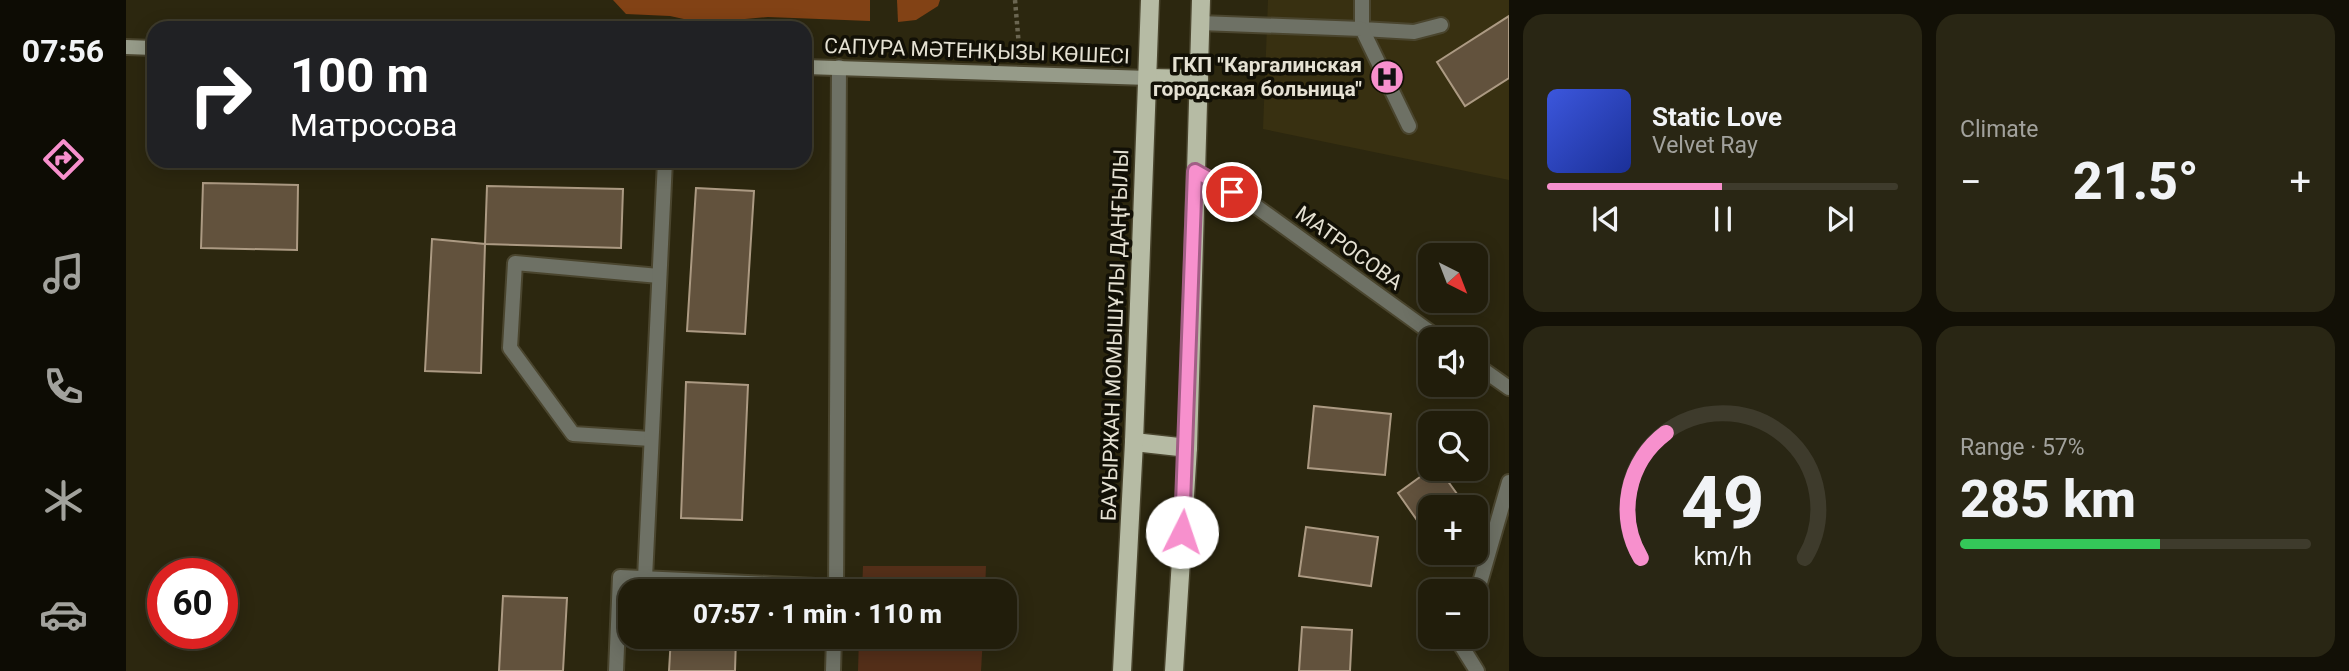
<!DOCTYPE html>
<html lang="en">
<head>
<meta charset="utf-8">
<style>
  :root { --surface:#211d0b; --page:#292614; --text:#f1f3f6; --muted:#a2a29d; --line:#3e3b2c; --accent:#f790cd }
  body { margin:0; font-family:Roboto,sans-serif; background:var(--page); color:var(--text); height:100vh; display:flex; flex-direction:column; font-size:26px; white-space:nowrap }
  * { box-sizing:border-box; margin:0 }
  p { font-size:23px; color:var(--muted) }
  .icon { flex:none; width:38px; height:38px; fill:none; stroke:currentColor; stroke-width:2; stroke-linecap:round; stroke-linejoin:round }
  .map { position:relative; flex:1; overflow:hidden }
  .details { display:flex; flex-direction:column; gap:14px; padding:14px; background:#121006; width:840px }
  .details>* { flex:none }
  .top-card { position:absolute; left:21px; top:21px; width:665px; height:147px; border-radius:21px; box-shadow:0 4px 18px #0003,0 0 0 2px var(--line); background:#202124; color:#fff; overflow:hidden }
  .needle { width:46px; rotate:138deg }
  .tools { position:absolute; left:1292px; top:243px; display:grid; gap:14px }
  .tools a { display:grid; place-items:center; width:70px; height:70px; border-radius:14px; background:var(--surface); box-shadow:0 4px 18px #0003,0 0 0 2px var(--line); font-size:35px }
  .speed { position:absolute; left:21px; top:558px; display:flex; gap:14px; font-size:35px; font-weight:700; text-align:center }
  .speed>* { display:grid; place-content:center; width:91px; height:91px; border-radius:50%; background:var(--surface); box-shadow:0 4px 18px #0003,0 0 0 2px var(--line); line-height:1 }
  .speed .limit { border:10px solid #d22; background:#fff; color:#111 }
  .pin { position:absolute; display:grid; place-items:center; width:60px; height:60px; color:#fff; margin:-30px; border:4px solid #fff; border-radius:50%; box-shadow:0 2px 7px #0007 }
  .me { position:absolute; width:77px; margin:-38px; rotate:4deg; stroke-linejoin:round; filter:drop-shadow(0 0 5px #0008) }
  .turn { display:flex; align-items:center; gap:24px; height:147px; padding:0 28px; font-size:32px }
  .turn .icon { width:91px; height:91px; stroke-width:2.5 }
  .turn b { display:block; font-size:49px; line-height:60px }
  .big { font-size:52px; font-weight:800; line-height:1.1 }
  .details .tile { flex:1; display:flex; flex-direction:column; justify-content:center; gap:10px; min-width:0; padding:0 24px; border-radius:21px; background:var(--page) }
  .details .dial { align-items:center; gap:0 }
  .dial svg { height:182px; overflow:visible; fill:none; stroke:var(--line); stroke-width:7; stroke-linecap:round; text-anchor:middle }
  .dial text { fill:var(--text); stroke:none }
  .song { display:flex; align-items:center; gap:21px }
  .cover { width:84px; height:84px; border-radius:10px; background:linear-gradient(135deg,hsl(230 70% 55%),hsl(230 70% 35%)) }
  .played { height:7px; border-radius:4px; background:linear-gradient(90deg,var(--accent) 50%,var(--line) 50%) }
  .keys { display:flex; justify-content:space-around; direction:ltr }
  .heat { display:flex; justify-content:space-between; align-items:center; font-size:38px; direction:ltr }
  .charge { height:10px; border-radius:5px; background:linear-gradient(90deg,#34c759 57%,var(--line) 0) }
  .details .tiles { flex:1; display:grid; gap:14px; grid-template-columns:repeat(2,1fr) }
  .trip { position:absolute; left:492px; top:579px; width:399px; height:70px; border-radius:21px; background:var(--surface); box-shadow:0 4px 18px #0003,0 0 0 2px var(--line); font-weight:800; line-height:70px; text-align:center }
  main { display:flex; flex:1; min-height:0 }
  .tab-bar { display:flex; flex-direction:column; width:126px; justify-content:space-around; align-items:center; background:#0d0c04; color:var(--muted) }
  .tab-bar .icon { width:49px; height:49px }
  .tab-bar .current { color:var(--accent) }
  .tab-bar b { font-size:32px; color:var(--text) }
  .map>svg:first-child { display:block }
  .built { fill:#383011 }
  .green { fill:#542f19 }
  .forest { fill:#824215 }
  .building { fill:#62523d; stroke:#ac9a83; stroke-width:2 }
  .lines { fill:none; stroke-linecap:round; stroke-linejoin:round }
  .lane-casing { stroke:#4a452e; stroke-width:18 }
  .street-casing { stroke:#4a452e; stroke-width:18 }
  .secondary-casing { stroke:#4a452e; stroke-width:18 }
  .primary-casing { stroke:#4a452e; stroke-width:21 }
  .path { stroke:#6b6651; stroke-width:4.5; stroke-dasharray:3.5 3.5; stroke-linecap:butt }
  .lane { stroke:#6e7165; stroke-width:14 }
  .street { stroke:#6e7165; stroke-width:14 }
  .secondary { stroke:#969b89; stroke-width:14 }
  .primary { stroke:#b6bba4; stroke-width:18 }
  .route-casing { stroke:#a15e85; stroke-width:18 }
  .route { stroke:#f790cd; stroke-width:12 }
  .labels { text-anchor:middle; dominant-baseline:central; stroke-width:7; stroke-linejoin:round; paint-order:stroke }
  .street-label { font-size:21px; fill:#e5e1d3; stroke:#121006 }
  .poi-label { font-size:21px; font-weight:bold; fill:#e5e1d3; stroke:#121006; text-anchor:end }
</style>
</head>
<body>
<main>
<nav class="tab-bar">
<b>07:56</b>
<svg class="icon current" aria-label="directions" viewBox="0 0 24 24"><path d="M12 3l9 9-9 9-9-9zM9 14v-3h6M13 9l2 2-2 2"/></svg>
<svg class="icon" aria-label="music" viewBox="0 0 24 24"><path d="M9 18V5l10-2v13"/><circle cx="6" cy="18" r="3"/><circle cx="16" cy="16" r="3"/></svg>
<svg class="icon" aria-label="phone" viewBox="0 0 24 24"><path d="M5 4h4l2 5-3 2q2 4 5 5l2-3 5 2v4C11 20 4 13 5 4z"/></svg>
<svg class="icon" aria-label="climate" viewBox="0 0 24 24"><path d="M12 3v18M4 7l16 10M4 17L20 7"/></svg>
<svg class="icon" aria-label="car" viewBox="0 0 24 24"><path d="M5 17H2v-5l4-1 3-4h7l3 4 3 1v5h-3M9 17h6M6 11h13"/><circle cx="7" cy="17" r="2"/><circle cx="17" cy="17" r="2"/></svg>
</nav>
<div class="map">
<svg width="1383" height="671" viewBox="0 0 1383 671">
  <rect width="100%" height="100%" fill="#2c270f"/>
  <polygon class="built" points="1142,0 1383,0 1383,180 1137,129"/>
  <g class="green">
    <polygon points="737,566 860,566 859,591 736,591"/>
    <polygon points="733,637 857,637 855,671 732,671"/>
  </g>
  <g class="forest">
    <polygon points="487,0 744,0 744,21 642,17 576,23 544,16 500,14"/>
    <polygon points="814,0 812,6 790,20 772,22 771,0"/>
  </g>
  <g class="building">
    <polygon points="1383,16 1383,78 1339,106 1311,62"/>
    <polygon points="77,183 172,185 171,250 75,248"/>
    <polygon points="361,186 497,189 495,248 359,244"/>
    <polygon points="570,188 628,191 619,334 561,331"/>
    <polygon points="306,239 359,244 355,373 299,371"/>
    <polygon points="560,382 622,385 616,520 555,518"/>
    <polygon points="1188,406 1265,414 1259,475 1182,468"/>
    <polygon points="1305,469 1313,469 1339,505 1335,508 1304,508 1304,530 1300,533 1272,493"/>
    <polygon points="1180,527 1252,537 1245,586 1173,576"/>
    <polygon points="377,596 441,598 437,671 373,671"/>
    <polygon points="1176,627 1226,630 1224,671 1173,671"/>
    <polygon points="545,637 610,637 609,671 543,671"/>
  </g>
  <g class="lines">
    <g class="lane-casing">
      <g id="lane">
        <polyline points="1236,0 1236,29 1288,32 1315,25"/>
        <polyline points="1074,23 1236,29 1283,126"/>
        <polyline points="525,439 447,434 384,348 389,263 533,276"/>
        <polyline points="519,578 539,161"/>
        <polyline points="490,671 494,577 711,587"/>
      </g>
    </g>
    <g class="street-casing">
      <g id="street">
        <polyline points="1069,171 1124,202 1315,340"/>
        <polyline points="1349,364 1383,388"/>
        <polyline points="710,592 713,67"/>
        <polyline points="1349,600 1383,482"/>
        <polyline points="1339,637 1336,647 1351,671"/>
        <polyline points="707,671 708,637"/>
      </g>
    </g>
    <g class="secondary-casing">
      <g id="secondary">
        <polyline points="0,47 28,48"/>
        <polyline points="679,67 1023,78"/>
      </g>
    </g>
    <g class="primary-casing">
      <g id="primary">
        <polyline points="1023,78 1073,79"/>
        <polyline points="1008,442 1062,448"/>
        <polyline points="996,671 1008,442 1024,0"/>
        <polyline points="1048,671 1062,448 1075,0"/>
      </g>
    </g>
    <polyline class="path" points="889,0 894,58"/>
    <use href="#lane" class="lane"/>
    <use href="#street" class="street"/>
    <use href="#secondary" class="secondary"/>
    <use href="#primary" class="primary"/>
  </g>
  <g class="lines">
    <g class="route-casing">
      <polyline id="route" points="1056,532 1069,171 1106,192"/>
    </g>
    <use href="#route" class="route"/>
  </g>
  <defs>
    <g id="hospital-disc" transform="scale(1.75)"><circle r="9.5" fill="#f790cd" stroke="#121006"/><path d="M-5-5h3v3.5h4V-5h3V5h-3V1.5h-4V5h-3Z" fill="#111"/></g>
  </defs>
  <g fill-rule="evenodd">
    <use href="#hospital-disc" x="1261" y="77"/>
  </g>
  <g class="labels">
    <g class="street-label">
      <text transform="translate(851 51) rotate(2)">САПУРА МӘТЕНҚЫЗЫ КӨШЕСІ</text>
      <text transform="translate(1223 248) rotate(36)">МАТРОСОВА</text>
      <text transform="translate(989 335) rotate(-88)">БАУЫРЖАН МОМЫШҰЛЫ ДАҢҒЫЛЫ</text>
    </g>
    <g class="poi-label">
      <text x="1236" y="65">ГКП "Каргалинская<tspan x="1236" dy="24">городская больница"</tspan></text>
    </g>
  </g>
</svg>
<div class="tools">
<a><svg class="needle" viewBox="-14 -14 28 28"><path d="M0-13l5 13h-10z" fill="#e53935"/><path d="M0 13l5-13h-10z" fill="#a2a29d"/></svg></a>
<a><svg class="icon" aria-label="sound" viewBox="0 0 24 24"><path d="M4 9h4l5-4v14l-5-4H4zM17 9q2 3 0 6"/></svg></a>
<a><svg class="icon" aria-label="search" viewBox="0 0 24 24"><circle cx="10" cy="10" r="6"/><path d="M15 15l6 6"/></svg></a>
<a>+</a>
<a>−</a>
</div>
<div class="speed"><div class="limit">60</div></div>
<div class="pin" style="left:1106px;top:192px;background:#d93025"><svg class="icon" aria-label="arrive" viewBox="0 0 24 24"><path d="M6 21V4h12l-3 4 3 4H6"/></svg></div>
<svg class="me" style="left:1056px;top:532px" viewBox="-20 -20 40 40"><circle r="19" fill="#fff"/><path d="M0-13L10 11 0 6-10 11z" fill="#f790cd"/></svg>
<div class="trip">07:57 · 1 min · 110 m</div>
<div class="top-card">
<div class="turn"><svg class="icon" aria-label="right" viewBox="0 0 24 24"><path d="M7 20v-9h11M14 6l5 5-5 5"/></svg><div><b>100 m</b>Матросова</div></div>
</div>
</div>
<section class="details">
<div class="tiles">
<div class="tile">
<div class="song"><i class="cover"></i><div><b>Static Love</b><p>Velvet Ray</p></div></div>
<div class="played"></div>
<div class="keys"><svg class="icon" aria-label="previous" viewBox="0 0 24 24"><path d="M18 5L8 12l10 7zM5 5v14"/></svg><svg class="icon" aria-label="pause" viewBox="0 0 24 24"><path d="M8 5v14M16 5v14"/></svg><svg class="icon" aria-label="next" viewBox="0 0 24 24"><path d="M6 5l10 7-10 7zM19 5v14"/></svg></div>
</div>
<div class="tile"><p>Climate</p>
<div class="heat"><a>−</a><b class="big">21.5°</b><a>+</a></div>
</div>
<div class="tile dial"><svg viewBox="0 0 100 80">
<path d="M14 69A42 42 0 1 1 86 69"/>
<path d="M14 69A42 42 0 0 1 25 14" stroke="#f790cd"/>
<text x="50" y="56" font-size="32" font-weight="700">49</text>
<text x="50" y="72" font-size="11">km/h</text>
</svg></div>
<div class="tile"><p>Range · 57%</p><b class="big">285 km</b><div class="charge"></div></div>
</div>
</section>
</main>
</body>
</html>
